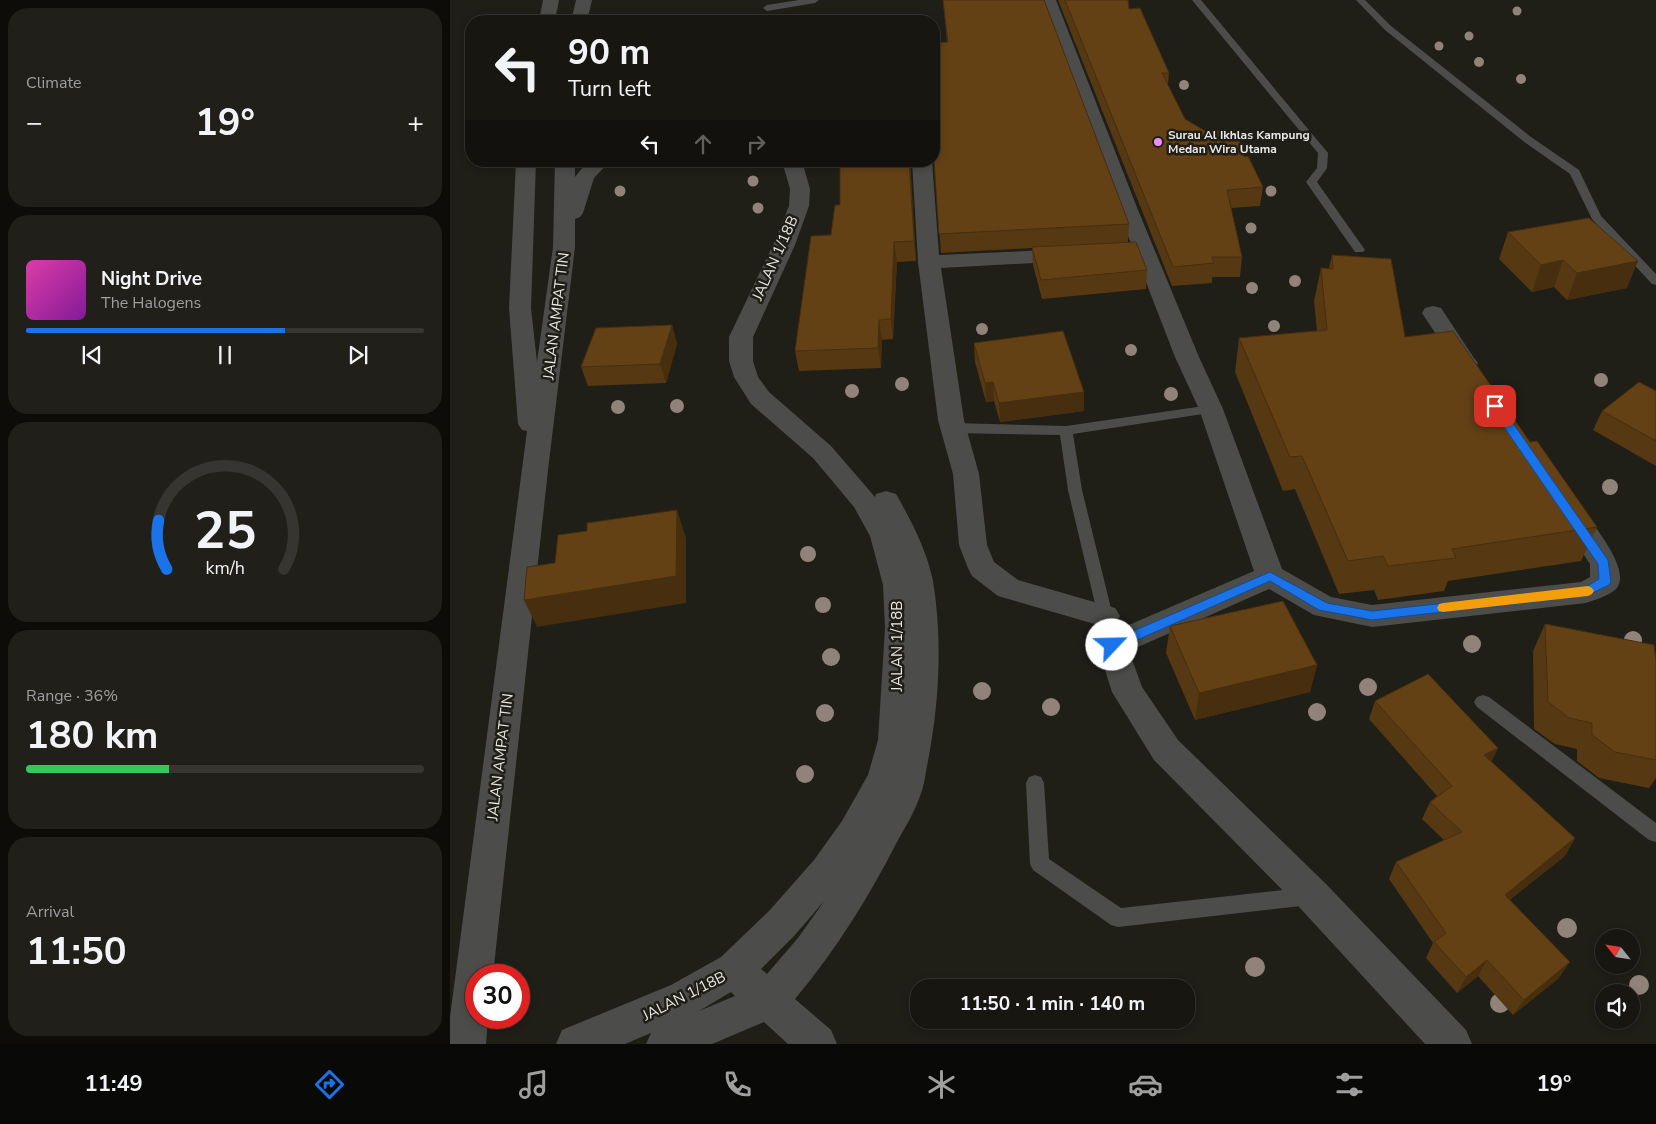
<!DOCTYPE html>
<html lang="en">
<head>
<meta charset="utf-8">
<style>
  :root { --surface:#171611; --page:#201f1a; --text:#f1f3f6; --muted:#9e9f9f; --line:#363531; --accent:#1a73e8 }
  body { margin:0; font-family:"Nunito Sans",sans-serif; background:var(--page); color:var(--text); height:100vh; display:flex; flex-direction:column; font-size:19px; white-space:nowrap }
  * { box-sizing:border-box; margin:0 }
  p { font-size:16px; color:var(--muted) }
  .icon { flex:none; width:28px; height:28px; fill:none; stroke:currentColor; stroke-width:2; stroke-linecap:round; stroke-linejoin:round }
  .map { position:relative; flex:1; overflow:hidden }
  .panel { display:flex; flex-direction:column; gap:8px; padding:8px; background:#0d0c09; width:450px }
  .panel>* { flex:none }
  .guide { position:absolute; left:15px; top:15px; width:475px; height:152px; border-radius:20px; box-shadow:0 2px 8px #0003,0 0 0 1px var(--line); background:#171611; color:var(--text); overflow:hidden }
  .needle { width:32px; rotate:300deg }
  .tools { position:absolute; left:1145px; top:929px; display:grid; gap:10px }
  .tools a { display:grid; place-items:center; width:45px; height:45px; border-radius:50%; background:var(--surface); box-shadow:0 2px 8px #0003,0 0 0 1px var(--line); font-size:25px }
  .speed { position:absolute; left:15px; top:964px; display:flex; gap:10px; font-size:25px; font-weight:700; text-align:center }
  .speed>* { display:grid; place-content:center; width:65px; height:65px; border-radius:50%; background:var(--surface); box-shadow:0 2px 8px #0003,0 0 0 1px var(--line); line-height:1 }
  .speed .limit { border:8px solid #d22; background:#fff; color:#111 }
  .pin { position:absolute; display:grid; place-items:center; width:42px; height:42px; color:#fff; margin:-21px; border-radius:10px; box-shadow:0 2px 8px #0006 }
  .me { position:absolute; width:55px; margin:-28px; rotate:66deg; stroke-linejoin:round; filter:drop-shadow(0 0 4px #0008) }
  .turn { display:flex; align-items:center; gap:18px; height:105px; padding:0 20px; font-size:22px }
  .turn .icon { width:65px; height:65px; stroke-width:2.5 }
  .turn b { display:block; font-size:35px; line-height:42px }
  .lanes { display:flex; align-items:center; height:48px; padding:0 20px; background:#0003; justify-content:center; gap:25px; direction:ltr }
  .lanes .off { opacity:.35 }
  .big { font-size:38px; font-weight:700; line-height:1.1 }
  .panel .card { flex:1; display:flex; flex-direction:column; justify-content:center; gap:8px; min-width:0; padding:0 18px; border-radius:20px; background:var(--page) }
  .panel .dial { align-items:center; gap:0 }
  .dial svg { height:130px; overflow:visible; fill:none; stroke:var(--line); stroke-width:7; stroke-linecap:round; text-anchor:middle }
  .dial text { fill:var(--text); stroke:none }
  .song { display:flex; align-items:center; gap:15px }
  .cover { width:60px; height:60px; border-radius:8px; background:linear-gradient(135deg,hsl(320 70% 55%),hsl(290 70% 35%)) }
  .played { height:5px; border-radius:2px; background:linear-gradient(90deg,var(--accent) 65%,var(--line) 65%) }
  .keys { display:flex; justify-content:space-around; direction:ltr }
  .heat { display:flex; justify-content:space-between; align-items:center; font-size:28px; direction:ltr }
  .charge { height:8px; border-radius:4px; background:linear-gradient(90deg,#34c759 36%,var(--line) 0) }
  .trip { position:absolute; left:460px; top:979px; width:285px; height:50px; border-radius:20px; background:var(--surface); box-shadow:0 2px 8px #0003,0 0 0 1px var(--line); font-weight:700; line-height:50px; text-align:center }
  .tabs { display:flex; height:80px; justify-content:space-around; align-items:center; background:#090907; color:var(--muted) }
  .tabs .icon { width:35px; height:35px }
  .tabs .on { color:var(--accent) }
  .tabs b { font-size:22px; color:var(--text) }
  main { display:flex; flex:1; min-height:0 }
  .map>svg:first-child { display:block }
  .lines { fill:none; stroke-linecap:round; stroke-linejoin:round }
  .service { fill:#4c4d4a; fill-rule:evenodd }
  .minor { fill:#4c4d4a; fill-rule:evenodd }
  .tertiary { fill:#4c4d4a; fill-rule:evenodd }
  .tree { fill:#91837a }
  .wall { fill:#563812 }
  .shaded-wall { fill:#462e0f }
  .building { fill:#644115; stroke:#462e0f }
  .route { fill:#1a73e8; stroke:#114b97 }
  .slow { fill:#f59e0b }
  .poi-dot { fill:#ed8cf9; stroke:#1f1e17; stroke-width:2 }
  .labels { text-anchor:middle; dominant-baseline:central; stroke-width:5; stroke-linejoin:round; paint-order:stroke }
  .far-poi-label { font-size:12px; font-weight:bold; fill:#e9e7e3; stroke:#1f1e17; text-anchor:start }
  .street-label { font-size:15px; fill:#e9e7e3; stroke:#1f1e17 }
</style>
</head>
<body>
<main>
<section class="panel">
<div class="card"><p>Climate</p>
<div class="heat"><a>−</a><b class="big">19°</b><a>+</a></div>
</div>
<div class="card">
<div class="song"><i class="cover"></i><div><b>Night Drive</b><p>The Halogens</p></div></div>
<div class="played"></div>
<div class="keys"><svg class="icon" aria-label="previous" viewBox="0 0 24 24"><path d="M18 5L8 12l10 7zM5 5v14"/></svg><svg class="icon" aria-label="pause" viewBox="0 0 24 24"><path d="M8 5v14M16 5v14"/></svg><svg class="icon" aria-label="next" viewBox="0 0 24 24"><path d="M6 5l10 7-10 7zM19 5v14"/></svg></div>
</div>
<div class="card dial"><svg viewBox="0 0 100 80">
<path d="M14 69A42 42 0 1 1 86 69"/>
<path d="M14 69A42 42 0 0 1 9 39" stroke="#1a73e8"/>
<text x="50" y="56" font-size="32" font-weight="700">25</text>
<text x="50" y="72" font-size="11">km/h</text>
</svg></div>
<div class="card"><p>Range · 36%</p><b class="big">180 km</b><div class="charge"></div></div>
<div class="card"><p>Arrival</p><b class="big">11:50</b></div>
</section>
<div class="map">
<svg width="1206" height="1044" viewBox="0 0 1206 1044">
  <rect width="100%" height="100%" fill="#1f1e17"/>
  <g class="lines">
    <g class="service">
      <polygon points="349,0 369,0 365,3 317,11 313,8 317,5"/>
      <polygon points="742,0 751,0 878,153 877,168 867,182 915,250 913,252 905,252 856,182 867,168 868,153"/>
      <polygon points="906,0 915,0 941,26 1081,137 1129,170 1151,216 1206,274 1206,285 1202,284 1142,219 1120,174 1073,141 935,30"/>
      <polygon points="761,405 766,406 768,409 766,412 623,434 632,490 670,645 668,650 662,652 656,650 618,490 610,435 504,433 499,431 497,428 499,425 504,423 616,426"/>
      <polygon points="1033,695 1039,697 1206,823 1206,842 1199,840 1027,707 1024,702 1027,697"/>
      <polygon points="585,775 591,777 594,783 599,859 671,908 860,887 867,890 870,896 867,902 860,905 668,927 661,925 583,870 580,864 576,783 579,777"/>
    </g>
    <g class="minor">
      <path d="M590 0H606L688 210 749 357 773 409 832 569 881 597 922 605 1131 582 1140 577V564L1105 512 1109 505 1119 502 1129 505C1140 521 1185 572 1165 590 1157 596 1145 600 1136 603L922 627 864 615 819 589 679 651 692 687 728 740 876 884 1016 1030 1022 1044H975L850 908 704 760 662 692 647 645 651 637 804 571 749 409 725 357 668 210Z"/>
      <path d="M332 161H352L360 189 359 206 345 245 303 337V361L308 377 319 392 381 446 425 497 426 494 436 491 446 494C461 520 477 551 483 581 493 641 489 707 477 766 475 776 474 787 470 796 465 811 456 826 448 840 419 897 386 950 345 999L381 1030 387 1044H338L314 1022 262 1044H196L201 1033 175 1044H106L112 1030 221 985 271 957 319 911 364 860 392 821 418 775 428 740 435 628 433 585 420 536 404 507 363 458 301 404 284 377 279 361V337L323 245 339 206 340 189ZM375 900 348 938 317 974 311 969 345 935ZM281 992 285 996 249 1011Z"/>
      <polygon points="462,161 482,161 489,255 620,249 628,250 631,255 628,260 620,261 491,268 514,420 529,474 537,545 544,562 568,580 665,608 670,616 665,624 655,627 548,596 522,576 518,568 509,545 503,474 488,420 468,262"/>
      <polygon points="983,306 991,308 1024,358 1028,363 1024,368 1016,370 1008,368 972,313 975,308"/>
    </g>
    <g class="tertiary">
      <polygon points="93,0 109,0 105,21 89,21"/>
      <polygon points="126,0 142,0 137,21 121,21"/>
      <polygon points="66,161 86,161 81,308 87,362 103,247 105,161 125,161 125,177 138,161 160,161 144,178 133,213 130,217 125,219 125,247 98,470 43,975 26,975 26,1018 38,1018 36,1044 0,1044 0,1017 77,431 72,430 68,424 59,308"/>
    </g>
  </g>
  <g class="tree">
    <circle cx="1067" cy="11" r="4.5"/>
    <circle cx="1019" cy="36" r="4.5"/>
    <circle cx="989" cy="46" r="4.5"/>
    <circle cx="1029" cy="62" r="5"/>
    <circle cx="1071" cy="79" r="5"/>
    <circle cx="734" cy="85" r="5"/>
    <circle cx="303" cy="181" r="5.5"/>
    <circle cx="170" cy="191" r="5.5"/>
    <circle cx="821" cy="191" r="5.5"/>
    <circle cx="308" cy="208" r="5.5"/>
    <circle cx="801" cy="228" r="5.5"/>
    <circle cx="845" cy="281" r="6"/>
    <circle cx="802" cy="288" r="6"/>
    <circle cx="824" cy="326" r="6"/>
    <circle cx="532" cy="329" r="6"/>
    <circle cx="681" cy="350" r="6"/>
    <circle cx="1151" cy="380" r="7"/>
    <circle cx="452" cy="384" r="7"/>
    <circle cx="402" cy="391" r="7"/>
    <circle cx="721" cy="394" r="7"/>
    <circle cx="227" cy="406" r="7"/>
    <circle cx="168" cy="407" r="7"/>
    <circle cx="1160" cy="487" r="8"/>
    <circle cx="358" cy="554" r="8"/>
    <circle cx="373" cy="605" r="8"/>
    <circle cx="1183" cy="640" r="9"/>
    <circle cx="1022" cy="644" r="9"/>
    <circle cx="381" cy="657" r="9"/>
    <circle cx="918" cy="687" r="9"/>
    <circle cx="532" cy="691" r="9"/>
    <circle cx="601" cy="707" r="9"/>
    <circle cx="867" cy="712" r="9"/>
    <circle cx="375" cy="713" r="9"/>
    <circle cx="355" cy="774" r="9"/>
    <circle cx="1117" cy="928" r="10"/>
    <circle cx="805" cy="967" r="10"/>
    <circle cx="1189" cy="985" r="10"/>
    <circle cx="1050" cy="1003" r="10"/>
  </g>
  <g class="wall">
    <polygon points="493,0 594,0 679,224 678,242 697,270 696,289 592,299 583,265 582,248 491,253 484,161 497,42"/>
    <polygon points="608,0 678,0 679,9 719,73 718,85 735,119 795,157 813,187 810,206 781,208 792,257 790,277 762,277 762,283 722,286"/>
    <polygon points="390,161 460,161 466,261 447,262 443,339 432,340 431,368 349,371 345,351 390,205"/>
    <polygon points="1058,232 1177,288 1117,300 1104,287 1082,292 1049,259"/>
    <polygon points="882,255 955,337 1080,442 1147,527 1131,561 998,581 994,591 928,600 924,590 889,594 845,489 833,491 785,372 789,338 867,331 864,301 871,268 879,268"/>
    <polygon points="222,325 227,344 216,383 138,386 131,367"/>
    <polygon points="524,343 634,411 550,422 544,401 536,402 525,362"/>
    <polygon points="1206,391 1206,466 1143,430 1152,411"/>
    <polygon points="1095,624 1206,661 1206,778 1199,788 1149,778 1127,761 1127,749 1105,744 1084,729 1083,651"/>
    <polygon points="720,626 867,665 860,692 745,720 716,653"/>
    <polygon points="925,701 1048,748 1041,762 1125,838 1115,856 1059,900 1109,978 1063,1015 1028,976 1007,993 976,958 983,943 939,879 946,862 994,840 972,819 980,802 987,796 919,719"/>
  </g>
  <g class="shaded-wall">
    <polygon points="459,161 460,161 466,261 464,241"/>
    <polygon points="444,242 447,262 443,339 441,319"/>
    <polygon points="1113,260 1104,287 1082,292 1091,265"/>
    <polygon points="1188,261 1177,288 1117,300 1127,273"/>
    <polygon points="429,320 432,340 431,368 428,348"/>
    <polygon points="222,325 227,344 216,383 210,364"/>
    <polygon points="543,382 544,401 536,402 535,383"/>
    <polygon points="634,392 634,411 550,422 549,403"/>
    <polygon points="227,510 236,538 236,603 87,627 74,600"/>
    <polygon points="867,665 860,692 745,720 749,693"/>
    <polygon points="1048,748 1039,766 1034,755"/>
    <polygon points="1125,838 1115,856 1045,912 1055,895"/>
    <polygon points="1037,960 1028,976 1007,993 1016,977"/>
    <polygon points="1120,962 1109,978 1063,1015 1074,1000"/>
  </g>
  <g class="building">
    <polygon points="493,0 594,0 679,224 489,234 484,160 484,43 498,42"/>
    <polygon points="615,0 678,0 679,9 690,8 719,73 712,73 735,119 755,131 786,130 795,157 798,156 813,187 777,190 792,257 762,257 764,263 723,267"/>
    <polygon points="390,161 459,161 464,241 444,242 441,319 429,320 428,348 345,351 361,236 381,235 385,205 390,205"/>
    <polygon points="1139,218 1188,261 1127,273 1113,260 1091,265 1058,232"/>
    <polygon points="686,242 697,270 591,280 582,247"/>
    <polygon points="882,255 941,259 955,337 1003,331 1080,442 1087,441 1147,527 1002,549 1006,558 938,566 933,556 898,561 852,456 840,457 789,338 877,330 871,268 883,269"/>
    <polygon points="222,325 210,364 131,367 146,328"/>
    <polygon points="613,331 634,392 549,403 543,382 535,383 524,343"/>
    <polygon points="1189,382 1206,391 1206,441 1152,411"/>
    <polygon points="227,510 226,576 74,600 77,567 105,563 108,535 137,531 137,523"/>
    <polygon points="833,601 867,665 749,693 720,626"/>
    <polygon points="1095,624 1204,645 1206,661 1206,760 1165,752 1142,735 1142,723 1119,718 1098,702"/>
    <polygon points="978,674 1048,748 1034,755 1125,838 1055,895 1120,962 1074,1000 1037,960 1016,977 984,942 996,933 946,862 1012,832 980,802 1002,786 925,701"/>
  </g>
  <polygon class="route" points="1045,402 1049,403 1158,560 1161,582 1159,585 1136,596 922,620 869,610 820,581 667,649 658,649 656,645 658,642 820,572 877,603 922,611 1134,588 1149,579 1148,564 1041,408 1040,406"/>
  <polygon class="slow" points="1138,586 1142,588 1144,591 1142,594 1138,596 993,612 989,611 987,608 989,604 993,603"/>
  <circle class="poi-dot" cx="708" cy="142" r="5"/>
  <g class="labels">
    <g class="far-poi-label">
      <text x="718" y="135">Surau Al Ikhlas Kampung<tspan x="718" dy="14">Medan Wira Utama</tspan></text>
    </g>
    <g class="street-label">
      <text transform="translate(325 258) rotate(-66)">JALAN 1/18B</text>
      <text transform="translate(106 316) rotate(-83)">JALAN AMPAT TIN</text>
      <text transform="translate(447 646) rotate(-90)">JALAN 1/18B</text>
      <text transform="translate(50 757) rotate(-83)">JALAN AMPAT TIN</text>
      <text transform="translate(234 996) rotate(-27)">JALAN 1/18B</text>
    </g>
  </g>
</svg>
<div class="tools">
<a><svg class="needle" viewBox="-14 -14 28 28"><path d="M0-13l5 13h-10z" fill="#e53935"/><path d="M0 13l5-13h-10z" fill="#9e9f9f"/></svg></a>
<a><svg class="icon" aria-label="sound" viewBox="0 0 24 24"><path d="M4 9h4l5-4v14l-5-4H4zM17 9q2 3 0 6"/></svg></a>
</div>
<div class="speed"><div class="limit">30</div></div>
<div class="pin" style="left:1045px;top:406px;background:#d93025"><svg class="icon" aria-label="arrive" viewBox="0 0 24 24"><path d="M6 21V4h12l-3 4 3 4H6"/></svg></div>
<svg class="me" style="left:662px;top:645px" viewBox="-20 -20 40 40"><circle r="19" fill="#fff"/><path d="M0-13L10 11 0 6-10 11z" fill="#1a73e8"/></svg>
<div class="trip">11:50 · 1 min · 140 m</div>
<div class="guide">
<div class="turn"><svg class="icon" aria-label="left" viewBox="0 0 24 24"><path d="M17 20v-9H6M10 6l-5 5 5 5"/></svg><div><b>90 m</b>Turn left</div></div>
<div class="lanes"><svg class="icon" aria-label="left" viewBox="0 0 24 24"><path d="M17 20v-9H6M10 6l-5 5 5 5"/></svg><svg class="icon off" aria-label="ahead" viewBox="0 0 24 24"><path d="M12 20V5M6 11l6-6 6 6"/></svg><svg class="icon off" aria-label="right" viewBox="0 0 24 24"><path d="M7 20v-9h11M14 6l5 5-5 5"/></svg></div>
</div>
</div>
</main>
<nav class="tabs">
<b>11:49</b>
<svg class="icon on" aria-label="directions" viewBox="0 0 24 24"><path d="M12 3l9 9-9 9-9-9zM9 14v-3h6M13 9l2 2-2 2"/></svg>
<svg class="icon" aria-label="music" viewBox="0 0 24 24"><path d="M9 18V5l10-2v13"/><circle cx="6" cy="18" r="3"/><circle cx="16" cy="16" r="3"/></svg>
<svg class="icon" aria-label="phone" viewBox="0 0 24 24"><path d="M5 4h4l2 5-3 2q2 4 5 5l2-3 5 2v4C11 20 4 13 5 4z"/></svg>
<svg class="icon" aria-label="climate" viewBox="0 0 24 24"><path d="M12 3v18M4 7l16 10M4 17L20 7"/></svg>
<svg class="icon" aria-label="car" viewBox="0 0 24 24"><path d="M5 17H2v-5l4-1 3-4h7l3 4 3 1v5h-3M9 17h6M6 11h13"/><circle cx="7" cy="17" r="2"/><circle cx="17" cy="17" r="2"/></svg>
<svg class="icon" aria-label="filters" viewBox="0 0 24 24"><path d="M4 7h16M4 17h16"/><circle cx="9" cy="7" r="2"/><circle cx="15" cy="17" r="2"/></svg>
<b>19°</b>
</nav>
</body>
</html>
